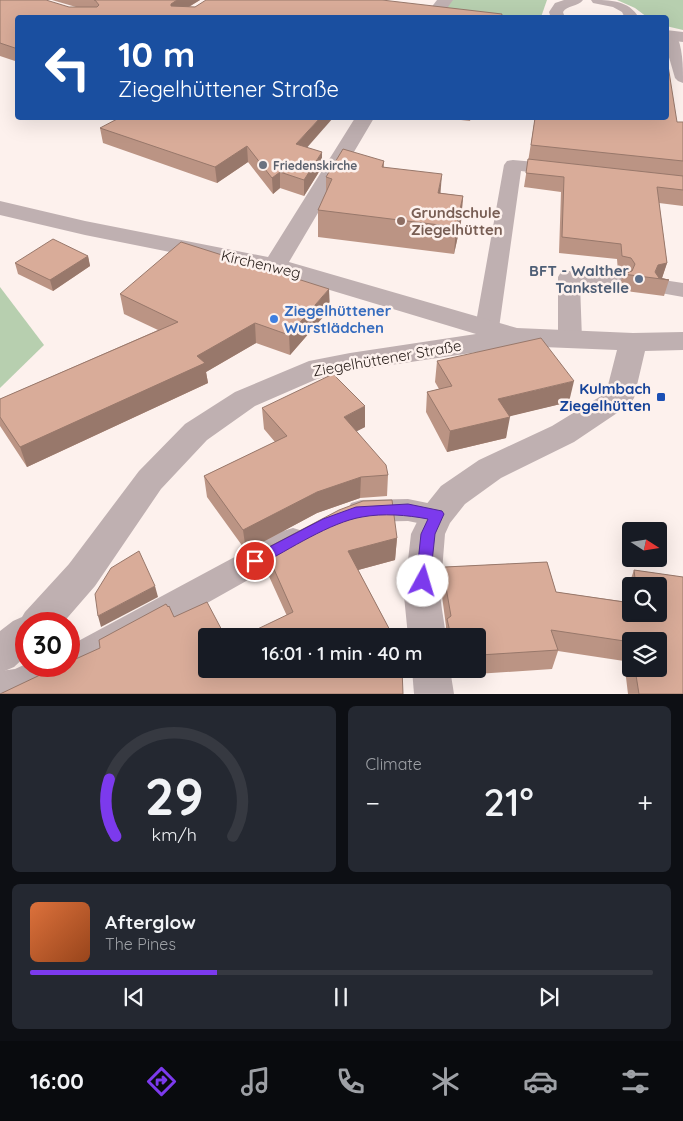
<!DOCTYPE html>
<html lang="en">
<head>
<meta charset="utf-8">
<style>
  :root { --surface:#171b24; --page:#242831; --text:#f1f3f6; --muted:#9ea1a6; --line:#363941; --accent:#7c3aed }
  body { margin:0; font-family:Quicksand,sans-serif; background:var(--page); color:var(--text); height:100vh; display:flex; flex-direction:column; font-size:19px; white-space:nowrap }
  * { box-sizing:border-box; margin:0 }
  p { font-size:16px; color:var(--muted) }
  .icon { flex:none; width:28px; height:28px; fill:none; stroke:currentColor; stroke-width:2; stroke-linecap:round; stroke-linejoin:round }
  .map { position:relative; height:694px; overflow:hidden }
  .details { display:flex; flex-direction:column; gap:12px; padding:12px; background:#0d0f14; flex:1 }
  .details>* { flex:none }
  .top-card { position:absolute; left:15px; top:15px; width:654px; height:105px; border-radius:5px; box-shadow:0 5px 20px #0002; background:#1a4fa0; color:#fff; overflow:hidden }
  .needle { width:32px; rotate:102deg }
  .tools { position:absolute; left:622px; top:522px; display:grid; gap:10px }
  .tools a { display:grid; place-items:center; width:45px; height:45px; border-radius:5px; background:var(--surface); box-shadow:0 5px 20px #0002; font-size:25px }
  .speed { position:absolute; left:15px; top:612px; display:flex; gap:10px; font-size:25px; font-weight:700; text-align:center }
  .speed>* { display:grid; place-content:center; width:65px; height:65px; border-radius:50%; background:var(--surface); box-shadow:0 5px 20px #0002; line-height:1 }
  .speed .limit { border:8px solid #d22; background:#fff; color:#111 }
  .pin { position:absolute; display:grid; place-items:center; width:42px; height:42px; color:#fff; margin:-21px; border:2px solid #fff; border-radius:50%; box-shadow:0 1px 5px #0007 }
  .me { position:absolute; width:55px; margin:-28px; rotate:6deg; stroke-linejoin:round; filter:drop-shadow(0 0 4px #0008) }
  .turn { display:flex; align-items:center; gap:18px; height:105px; padding:0 20px; font-size:22px }
  .turn .icon { width:65px; height:65px; stroke-width:2.5 }
  .turn b { display:block; font-size:35px; line-height:42px }
  .big { font-size:38px; font-weight:600; line-height:1.1 }
  .details .card { flex:1; display:flex; flex-direction:column; justify-content:center; gap:8px; min-width:0; padding:0 18px; border-radius:8px; background:var(--page) }
  .details .dial { align-items:center; gap:0 }
  .dial svg { height:130px; overflow:visible; fill:none; stroke:var(--line); stroke-width:7; stroke-linecap:round; text-anchor:middle }
  .dial text { fill:var(--text); stroke:none }
  .song { display:flex; align-items:center; gap:15px }
  .cover { width:60px; height:60px; border-radius:8px; background:linear-gradient(135deg,hsl(20 70% 55%),hsl(20 70% 35%)) }
  .played { height:5px; border-radius:2px; background:linear-gradient(90deg,var(--accent) 30%,var(--line) 30%) }
  .keys { display:flex; justify-content:space-around; direction:ltr }
  .heat { display:flex; justify-content:space-between; align-items:center; font-size:28px; direction:ltr }
  .details .tiles { flex:1; display:grid; gap:12px; grid-template-columns:1fr 1fr }
  .card:last-child { grid-column:span 2 }
  .trip { position:absolute; left:198px; top:628px; width:288px; height:50px; border-radius:5px; background:var(--surface); box-shadow:0 5px 20px #0002; font-weight:600; line-height:50px; text-align:center }
  .dock { display:flex; height:80px; justify-content:space-around; align-items:center; background:#090b0e; color:var(--muted) }
  .dock .icon { width:35px; height:35px }
  .dock .active { color:var(--accent) }
  .dock b { font-size:22px; color:var(--text) }
  .map>svg:first-child { display:block }
  .green { fill:#b7cfaf }
  .lines { fill:none; stroke-linecap:round; stroke-linejoin:round }
  .lane { fill:#bfb0b1; fill-rule:evenodd }
  .street { fill:#bfb0b1; fill-rule:evenodd }
  .wall { fill:#bb9484; fill-rule:evenodd }
  .shaded-wall { fill:#98786b }
  .building { fill:#d9ac99; stroke:#98786b }
  .route { fill:#7c3aed; stroke:#51269a }
  .worship-dot { fill:#6b7280; stroke:#fdf1ed; stroke-width:2 }
  .education-dot { fill:#8d6e63; stroke:#fdf1ed; stroke-width:2 }
  .service-dot { fill:#5c6f8a; stroke:#fdf1ed; stroke-width:2 }
  .shop-dot { fill:#3f7fe0; stroke:#fdf1ed; stroke-width:2 }
  .transit-dot { fill:#1a4fb4; stroke:#fdf1ed; stroke-width:2 }
  .labels { text-anchor:middle; dominant-baseline:central; stroke-width:5; stroke-linejoin:round; paint-order:stroke }
  .far-worship-label { font-size:12px; font-weight:bold; fill:#5b616d; stroke:#fdf1ed; text-anchor:start }
  .education-label { font-size:15px; font-weight:bold; fill:#785e54; stroke:#fdf1ed; text-anchor:start }
  .street-label { font-size:15px; fill:#2b211d; stroke:#fdf1ed }
  .service-label { font-size:15px; font-weight:bold; fill:#4e5e75; stroke:#fdf1ed; text-anchor:end }
  .shop-label { font-size:15px; font-weight:bold; fill:#366cbe; stroke:#fdf1ed; text-anchor:start }
  .transit-label { font-size:15px; font-weight:bold; fill:#164399; stroke:#fdf1ed; text-anchor:end }
</style>
</head>
<body>
<div class="map">
<svg width="683" height="694" viewBox="0 0 683 694">
  <rect width="100%" height="100%" fill="#fdf1ed"/>
  <g class="green">
    <polygon points="441,0 547,0 541,17 515,17 435,11"/>
    <polygon points="617,0 683,0 683,30 666,26 666,18 647,17 635,8"/>
    <polygon points="0,287 44,345 0,388"/>
  </g>
  <g class="lines">
    <g class="lane">
      <path d="M564 0H583C578 7 567 5 563 12L565 18H551L549 12 555 3Z"/>
      <path d="M591 0C610 0 629 0 639 18H625L622 12 613 7 593 3Z"/>
      <path d="M670 31 675 32C683 47 683 65 683 83L678 81 675 78 666 47V32Z"/>
      <polygon points="513,160 558,164 564,166 567,170 564,174 558,176 521,171 499,328 495,333 487,335 479,333 475,328 504,165 507,161"/>
      <polygon points="569,271 618,274 626,276 629,281 626,286 618,288 580,284 582,339 578,344 570,347 562,344 558,339 558,277 561,272"/>
      <polygon points="663,280 683,283 683,297 655,292 652,287 655,282"/>
      <polygon points="408,499 447,507 451,515 447,523 437,527 408,521 361,522 351,519 347,511 351,503 361,500"/>
      <polygon points="293,528 303,531 308,540 303,549 81,674 34,694 0,694 0,671 15,669 26,664 26,666 69,666 69,646 283,531"/>
    </g>
    <g class="street">
      <polygon points="437,0 453,0 440,18 423,18"/>
      <polygon points="666,30 683,32 683,42 666,40"/>
      <polygon points="355,118 374,118 289,262 517,328 633,333 683,332 683,350 645,351 634,398 629,405 574,442 501,478 465,504 450,523 445,534 440,596 446,636 408,636 404,596 411,534 425,506 441,486 479,460 552,426 606,393 617,350 518,346 350,371 317,379 255,406 207,440 161,489 95,586 62,624 26,624 26,656 14,667 0,673 0,631 13,621 22,617 25,612 69,564 139,471 185,424 235,392 309,361 350,353 476,334 270,272 85,235 0,215 0,201 85,221 268,257"/>
      <polygon points="412,669 450,669 454,694 414,694"/>
    </g>
  </g>
  <g class="wall">
    <polygon points="0,0 69,7 76,7 52,0 200,0 189,7 382,0 18,18 18,62 0,56"/>
    <polygon points="443,118 471,118 470,121"/>
    <polygon points="535,118 615,119 615,118 666,118 677,122 683,122 683,206 659,203 667,263 662,278 669,280 664,296 618,290 623,274 624,274 618,272 617,259 559,253 561,192 524,187"/>
    <polygon points="100,128 307,147 322,167 304,196 280,188 273,194 248,162 217,183 103,143"/>
    <polygon points="384,161 384,167 441,193 463,196 461,222 454,254 318,237 318,210 326,192 326,177"/>
    <polygon points="88,256 90,266 53,291 18,274 15,263"/>
    <polygon points="120,294 330,309 290,355 256,343 206,372 208,383 27,467 0,426 0,399 158,330 124,314"/>
    <polygon points="437,361 569,402 509,416 506,438 447,452 426,412 427,392 439,389 435,382"/>
    <polygon points="262,408 365,427 356,431 388,475 387,496 360,498 317,513 246,551 207,497 204,476 275,442 264,429"/>
    <polygon points="397,538 395,560 358,570 393,636 287,616 267,572 265,549"/>
    <path d="M547 562 556 592 628 602 627 590 634 570 683 577V694H628L624 661 558 651 552 669 476 674 475 669H476V636H445L446 626 442 596 445 567ZM631 586H659V614H631ZM631 641H659V669H631Z"/>
  </g>
  <g class="shaded-wall">
    <polygon points="177,0 200,0 173,16 171,6 171,4"/>
    <polygon points="320,118 333,118 297,159 296,144"/>
    <polygon points="247,146 248,162 217,183 215,167"/>
    <polygon points="322,152 322,167 304,196 304,180"/>
    <polygon points="280,172 280,188 273,194 272,178"/>
    <polygon points="442,174 440,199 438,193"/>
    <polygon points="463,196 461,222 454,254 456,227"/>
    <polygon points="88,256 90,266 53,291 50,280"/>
    <polygon points="667,263 662,278 653,278 658,265"/>
    <polygon points="329,289 330,309 290,355 289,335"/>
    <polygon points="255,323 256,343 206,372 208,383 27,467 20,447 197,356"/>
    <polygon points="574,381 569,402 495,420 498,399"/>
    <polygon points="365,406 365,427 344,438 344,417"/>
    <polygon points="510,417 506,438 447,452 450,431"/>
    <polygon points="361,477 360,498 317,513 246,551 243,530 317,492"/>
    <polygon points="397,538 395,560 347,573 348,551"/>
    <polygon points="155,586 158,597 101,627 98,616"/>
  </g>
  <g class="building">
    <polygon points="0,0 46,0 69,7 97,7 99,5 95,0 94,0 177,0 171,4 171,6 195,7 206,0 382,0 502,14 501,18 18,18 18,49 0,43"/>
    <polygon points="666,53 677,122 683,122 683,161 531,145 535,118 602,118 618,119 618,118 666,118"/>
    <polygon points="119,118 320,118 296,144 322,152 304,180 280,172 272,178 247,146 215,167 100,128"/>
    <polygon points="343,149 384,161 382,167 442,174 438,193 463,196 456,227 318,210 332,179 326,177"/>
    <polygon points="528,159 683,176 683,190 657,187 667,263 658,265 655,272 659,278 669,280 623,274 632,271 635,264 631,258 622,256 621,244 562,237 564,177 526,173"/>
    <polygon points="53,239 88,256 50,280 15,263"/>
    <polygon points="181,242 329,289 289,335 255,323 197,356 205,363 20,447 0,417 0,399 178,322 120,294"/>
    <polygon points="541,338 574,381 498,399 510,417 450,431 427,392 452,386 437,361"/>
    <polygon points="333,374 365,406 344,417 386,465 388,475 361,477 317,492 243,530 204,476 287,436 262,408"/>
    <polygon points="392,500 397,538 348,551 393,636 243,636 293,612 265,549 339,510 363,501"/>
    <polygon points="139,551 155,586 98,616 95,594 111,568"/>
    <polygon points="547,562 556,592 631,603 631,614 659,614 659,586 636,586 634,570 683,577 683,694 639,694 635,669 659,669 659,641 631,641 631,643 631,642 551,630 558,650 480,655 476,635 451,636 447,619 451,616 444,576 445,567"/>
    <polygon points="207,602 225,636 206,636 206,669 402,669 403,694 0,694 59,666 69,666 69,662 100,648 99,640 166,604 168,607 169,606 174,617"/>
  </g>
  <path class="route" d="M408 504 442 511 444 514 435 534 430 581 428 585 423 587 418 585 416 581 421 534 428 519C407 515 383 513 362 517 331 522 288 550 260 565L255 567 250 565 247 561 250 557 323 519 356 507Z"/>
  <circle class="worship-dot" cx="263" cy="165" r="5"/>
  <circle class="education-dot" cx="401" cy="221" r="5"/>
  <circle class="service-dot" cx="639" cy="279" r="5"/>
  <circle class="shop-dot" cx="274" cy="319" r="5"/>
  <rect class="transit-dot" x="656" y="392" width="10" height="10" rx="2.5"/>
  <g class="labels">
    <g class="far-worship-label">
      <text x="273" y="165">Friedenskirche</text>
    </g>
    <g class="education-label">
      <text x="411" y="212">Grundschule<tspan x="411" dy="17">Ziegelhütten</tspan></text>
    </g>
    <g class="street-label">
      <text transform="translate(261 264) rotate(13)">Kirchenweg</text>
      <text transform="translate(387 358) rotate(-10)">Ziegelhüttener Straße</text>
    </g>
    <g class="service-label">
      <text x="629" y="270">BFT - Walther<tspan x="629" dy="17">Tankstelle</tspan></text>
    </g>
    <g class="shop-label">
      <text x="284" y="310">Ziegelhüttener<tspan x="284" dy="17">Wurstlädchen</tspan></text>
    </g>
    <g class="transit-label">
      <text x="651" y="388">Kulmbach<tspan x="651" dy="17">Ziegelhütten</tspan></text>
    </g>
  </g>
</svg>
<div class="tools">
<a><svg class="needle" viewBox="-14 -14 28 28"><path d="M0-13l5 13h-10z" fill="#e53935"/><path d="M0 13l5-13h-10z" fill="#9ea1a6"/></svg></a>
<a><svg class="icon" aria-label="search" viewBox="0 0 24 24"><circle cx="10" cy="10" r="6"/><path d="M15 15l6 6"/></svg></a>
<a><svg class="icon" aria-label="layers" viewBox="0 0 24 24"><path d="M12 4l9 5-9 5-9-5zM3 14l9 5 9-5"/></svg></a>
</div>
<div class="speed"><div class="limit">30</div></div>
<div class="pin" style="left:255px;top:561px;background:#d93025"><svg class="icon" aria-label="arrive" viewBox="0 0 24 24"><path d="M6 21V4h12l-3 4 3 4H6"/></svg></div>
<svg class="me" style="left:423px;top:581px" viewBox="-20 -20 40 40"><circle r="19" fill="#fff"/><path d="M0-13L10 11 0 6-10 11z" fill="#7c3aed"/></svg>
<div class="trip">16:01 · 1 min · 40 m</div>
<div class="top-card">
<div class="turn"><svg class="icon" aria-label="left" viewBox="0 0 24 24"><path d="M17 20v-9H6M10 6l-5 5 5 5"/></svg><div><b>10 m</b>Ziegelhüttener Straße</div></div>
</div>
</div>
<section class="details">
<div class="tiles">
<div class="card dial"><svg viewBox="0 0 100 80">
<path d="M14 69A42 42 0 1 1 86 69"/>
<path d="M14 69A42 42 0 0 1 10 34" stroke="#7c3aed"/>
<text x="50" y="56" font-size="32" font-weight="700">29</text>
<text x="50" y="72" font-size="11">km/h</text>
</svg></div>
<div class="card"><p>Climate</p>
<div class="heat"><a>−</a><b class="big">21°</b><a>+</a></div>
</div>
<div class="card">
<div class="song"><i class="cover"></i><div><b>Afterglow</b><p>The Pines</p></div></div>
<div class="played"></div>
<div class="keys"><svg class="icon" aria-label="previous" viewBox="0 0 24 24"><path d="M18 5L8 12l10 7zM5 5v14"/></svg><svg class="icon" aria-label="pause" viewBox="0 0 24 24"><path d="M8 5v14M16 5v14"/></svg><svg class="icon" aria-label="next" viewBox="0 0 24 24"><path d="M6 5l10 7-10 7zM19 5v14"/></svg></div>
</div>
</div>
</section>
<nav class="dock">
<b>16:00</b>
<svg class="icon active" aria-label="directions" viewBox="0 0 24 24"><path d="M12 3l9 9-9 9-9-9zM9 14v-3h6M13 9l2 2-2 2"/></svg>
<svg class="icon" aria-label="music" viewBox="0 0 24 24"><path d="M9 18V5l10-2v13"/><circle cx="6" cy="18" r="3"/><circle cx="16" cy="16" r="3"/></svg>
<svg class="icon" aria-label="phone" viewBox="0 0 24 24"><path d="M5 4h4l2 5-3 2q2 4 5 5l2-3 5 2v4C11 20 4 13 5 4z"/></svg>
<svg class="icon" aria-label="climate" viewBox="0 0 24 24"><path d="M12 3v18M4 7l16 10M4 17L20 7"/></svg>
<svg class="icon" aria-label="car" viewBox="0 0 24 24"><path d="M5 17H2v-5l4-1 3-4h7l3 4 3 1v5h-3M9 17h6M6 11h13"/><circle cx="7" cy="17" r="2"/><circle cx="17" cy="17" r="2"/></svg>
<svg class="icon" aria-label="filters" viewBox="0 0 24 24"><path d="M4 7h16M4 17h16"/><circle cx="9" cy="7" r="2"/><circle cx="15" cy="17" r="2"/></svg>
</nav>
</body>
</html>
